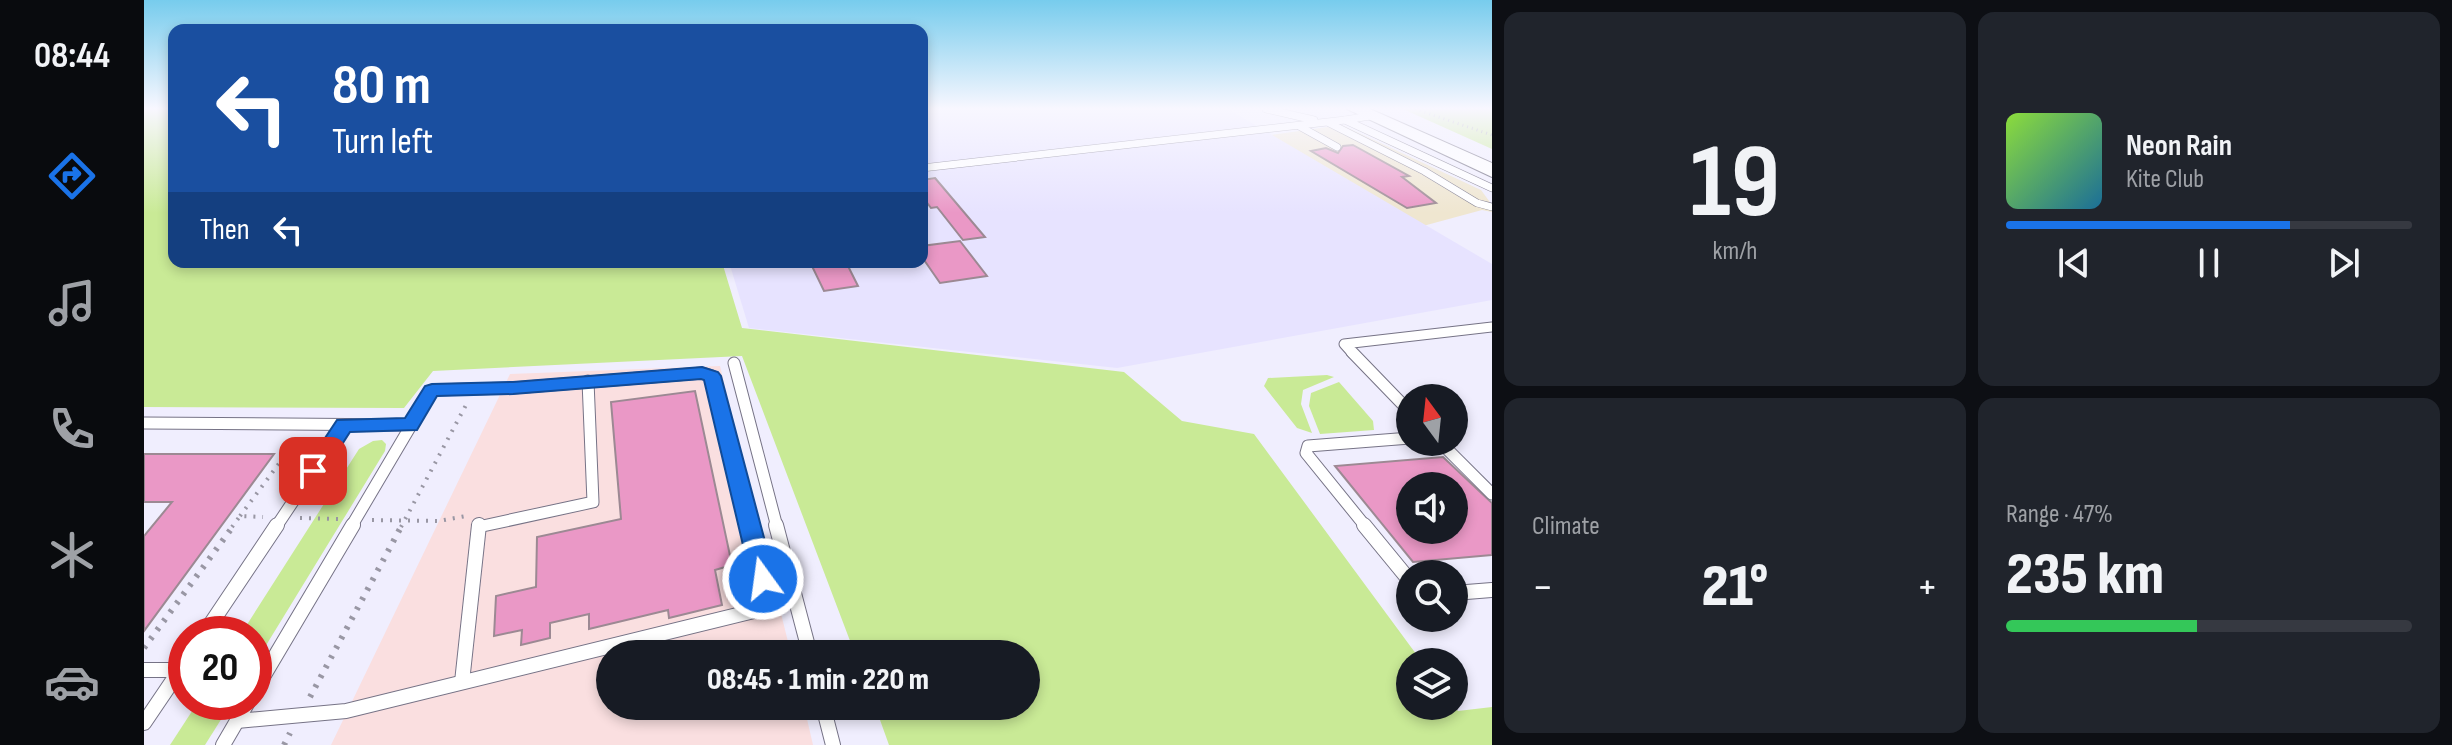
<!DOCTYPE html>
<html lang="en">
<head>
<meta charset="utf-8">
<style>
  :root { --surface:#171b24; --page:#20242c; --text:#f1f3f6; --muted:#9ea1a6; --line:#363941; --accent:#1a73e8 }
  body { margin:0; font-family:"Sofia Sans Condensed",sans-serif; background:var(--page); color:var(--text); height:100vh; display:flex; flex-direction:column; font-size:30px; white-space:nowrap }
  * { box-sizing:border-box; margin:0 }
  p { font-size:26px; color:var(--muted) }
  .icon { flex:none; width:44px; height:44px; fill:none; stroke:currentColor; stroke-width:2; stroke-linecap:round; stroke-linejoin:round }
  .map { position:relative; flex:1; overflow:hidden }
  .details { display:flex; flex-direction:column; gap:12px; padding:12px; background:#0d0f14; width:960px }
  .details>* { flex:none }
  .hud { position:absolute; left:24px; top:24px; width:760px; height:244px; border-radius:16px; box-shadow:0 4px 12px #0003; background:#1a4fa0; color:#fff; overflow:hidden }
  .needle { width:52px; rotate:345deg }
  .tools { position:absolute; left:1252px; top:384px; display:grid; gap:16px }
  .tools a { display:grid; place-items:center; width:72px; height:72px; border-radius:50%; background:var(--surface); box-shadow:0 4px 12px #0003; font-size:40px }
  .speed { position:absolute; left:24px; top:616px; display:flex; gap:16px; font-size:40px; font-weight:700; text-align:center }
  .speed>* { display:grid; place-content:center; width:104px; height:104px; border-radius:50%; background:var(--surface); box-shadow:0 4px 12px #0003; line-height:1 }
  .speed .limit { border:12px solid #d22; background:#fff; color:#111 }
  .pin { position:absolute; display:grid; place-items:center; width:68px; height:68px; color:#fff; margin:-34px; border-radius:16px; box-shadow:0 4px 12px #0006 }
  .me { position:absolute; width:88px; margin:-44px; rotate:346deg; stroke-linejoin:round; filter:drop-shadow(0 0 6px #0008) }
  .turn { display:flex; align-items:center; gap:28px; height:168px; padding:0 32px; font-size:36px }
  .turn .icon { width:104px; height:104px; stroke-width:2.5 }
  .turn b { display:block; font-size:56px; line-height:68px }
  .then { display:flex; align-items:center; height:76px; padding:0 32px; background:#0003; gap:16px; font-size:30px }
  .big { font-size:60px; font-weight:800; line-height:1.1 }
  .details .card { flex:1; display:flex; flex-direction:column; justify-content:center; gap:12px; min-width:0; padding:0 28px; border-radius:16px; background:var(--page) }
  .details .dial { align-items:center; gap:0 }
  .dial b { font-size:104px; line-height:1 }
  .song { display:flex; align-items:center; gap:24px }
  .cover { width:96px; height:96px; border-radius:12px; background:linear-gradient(135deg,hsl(90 70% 55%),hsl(200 70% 35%)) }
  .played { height:8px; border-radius:4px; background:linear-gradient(90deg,var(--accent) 70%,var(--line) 70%) }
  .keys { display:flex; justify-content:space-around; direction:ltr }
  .heat { display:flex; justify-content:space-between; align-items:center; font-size:44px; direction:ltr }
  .charge { height:12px; border-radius:6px; background:linear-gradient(90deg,#34c759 47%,var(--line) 0) }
  .details .tiles { flex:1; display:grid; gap:12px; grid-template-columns:repeat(2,1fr) }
  .trip { position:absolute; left:452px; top:640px; width:444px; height:80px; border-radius:40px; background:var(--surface); box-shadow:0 4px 12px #0003; font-weight:800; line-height:80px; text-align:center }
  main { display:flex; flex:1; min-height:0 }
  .dock { display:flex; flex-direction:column; width:144px; justify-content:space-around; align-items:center; background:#090b0e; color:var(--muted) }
  .dock .icon { width:56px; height:56px }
  .dock .on { color:var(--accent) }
  .dock b { font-size:36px; color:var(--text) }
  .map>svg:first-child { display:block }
  .commercial { fill:#efe6d0 }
  .built { fill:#e7e3ff }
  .education { fill:#fadfe0 }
  .green { fill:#c9ea96 }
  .building { fill:#ea98c6; stroke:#9c8993; stroke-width:2; fill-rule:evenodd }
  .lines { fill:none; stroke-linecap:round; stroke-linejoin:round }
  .service-far3-casing { stroke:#767386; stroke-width:8 }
  .service-far2-casing { stroke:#767386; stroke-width:11 }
  .service-far1-casing { stroke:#767386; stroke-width:13 }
  .service-casing { stroke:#767386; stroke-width:16 }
  .secondary-casing { stroke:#767386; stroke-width:2 }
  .path-far2 { stroke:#9997a4; stroke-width:3; stroke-dasharray:1 4; stroke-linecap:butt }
  .path-far1 { stroke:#9997a4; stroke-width:4; stroke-dasharray:2 7; stroke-linecap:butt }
  .path { stroke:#9997a4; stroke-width:6; stroke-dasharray:3 8; stroke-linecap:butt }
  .service-far3 { stroke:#fff; stroke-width:7 }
  .service-far2 { stroke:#fff; stroke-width:9 }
  .service-far1 { stroke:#fff; stroke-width:11 }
  .service { stroke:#fff; stroke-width:14 }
  .secondary { fill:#fff; fill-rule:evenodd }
  .route { fill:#1a73e8; stroke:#114b97; stroke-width:2 }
</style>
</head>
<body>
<main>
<nav class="dock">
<b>08:44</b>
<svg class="icon on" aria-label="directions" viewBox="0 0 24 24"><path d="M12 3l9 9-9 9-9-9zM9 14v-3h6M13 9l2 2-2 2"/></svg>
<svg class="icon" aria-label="music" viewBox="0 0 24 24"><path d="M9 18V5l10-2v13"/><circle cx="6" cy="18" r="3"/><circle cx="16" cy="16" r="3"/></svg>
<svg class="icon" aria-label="phone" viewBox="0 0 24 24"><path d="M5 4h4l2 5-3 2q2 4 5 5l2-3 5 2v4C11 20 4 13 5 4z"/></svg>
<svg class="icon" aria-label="climate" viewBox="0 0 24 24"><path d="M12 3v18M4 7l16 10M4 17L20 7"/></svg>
<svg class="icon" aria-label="car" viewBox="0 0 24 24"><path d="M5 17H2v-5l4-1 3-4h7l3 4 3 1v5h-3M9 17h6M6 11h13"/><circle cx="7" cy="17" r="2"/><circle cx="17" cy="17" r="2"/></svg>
</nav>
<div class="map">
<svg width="1348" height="745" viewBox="0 0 1348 745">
  <rect width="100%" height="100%" fill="#f0eefe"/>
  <polygon class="commercial" points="1198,125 1337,190 1348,205 1348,212 1338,210 1279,226 1127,135"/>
  <polygon class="built" points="778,109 1084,109 1348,264 1348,300 973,368 605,328 585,262 778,262"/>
  <polygon class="education" points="576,366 647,654 466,654 466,706 660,706 669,745 187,745 366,374"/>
  <g class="green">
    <polygon points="0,109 30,109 30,262 578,262 598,328 980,372 1038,421 1110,434 1278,662 1266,662 1266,706 1310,706 1314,711 1348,707 1348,745 745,745 731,706 882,706 882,654 711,654 598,356 289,371 260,408 0,407"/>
    <polygon points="1259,109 1348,109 1348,149"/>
    <polygon points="1183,375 1190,377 1159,390 1157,404 1168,433 1153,428 1120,386 1124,378"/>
    <polygon points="1195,382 1229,421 1230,430 1176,434 1165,406 1167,393"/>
    <polygon points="238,440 242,444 241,451 110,665 110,634 97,634 215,449 229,441"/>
    <polygon points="54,702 88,702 61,745 26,745"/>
  </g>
  <g class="building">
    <polygon points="1209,145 1265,176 1258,177 1292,203 1263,208 1167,151 1182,148 1194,153 1199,146"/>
    <polygon points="791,178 841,237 819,240 793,207 787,208 778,196 778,180"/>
    <polygon points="816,241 843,276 796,283 778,257 778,246"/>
    <polygon points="666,262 702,262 714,286 680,291"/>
    <polygon points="551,391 588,565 571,570 578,605 525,618 524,610 445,629 445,614 406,623 406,638 377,645 378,630 350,636 352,596 392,587 393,537 477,519 467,402"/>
    <polygon points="0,454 130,454 0,631 0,536 28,502 0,502"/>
    <path d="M1299 457 1348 503V555L1269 562 1191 466ZM1266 486H1310V530H1266Z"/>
  </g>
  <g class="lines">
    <g class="service-far3-casing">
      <g id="service-far3">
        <polyline points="1122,109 1170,120"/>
        <polyline points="1226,116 1201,120 1348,188"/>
        <polyline points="1185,123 1280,171 1333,203 1348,207"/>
        <polyline points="1155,126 1193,147"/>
        <polyline points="778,168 1201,120"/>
      </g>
    </g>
    <g class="service-far2-casing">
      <polyline id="service-far2" points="1209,354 1200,344 1348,327"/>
    </g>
    <g class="service-far1-casing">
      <g id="service-far1">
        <polyline points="1208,352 1266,412"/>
        <polyline points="590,363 633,527"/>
        <polyline points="0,423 266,425"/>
        <polyline points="1296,442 1348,494"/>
        <polyline points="132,527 200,425"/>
        <polyline points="207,527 288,390 369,388 558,373 568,376 606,527"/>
        <polyline points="334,527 449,502 444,381"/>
        <polyline points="1222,527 1162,453 1164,446 1266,438"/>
      </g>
    </g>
    <g class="service-casing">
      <g id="service">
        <polyline points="632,525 666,654"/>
        <polyline points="1220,525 1266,581"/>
        <polyline points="1310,593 1348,590"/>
        <polyline points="60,634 133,525"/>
        <polyline points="0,670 36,670"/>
        <polyline points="318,682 335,525"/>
        <polyline points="110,692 209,525"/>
        <polyline points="679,706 689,745"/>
        <polyline points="93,721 202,711 626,607 605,525"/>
        <polyline points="0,723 42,661"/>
        <polyline points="79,745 104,702"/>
      </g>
    </g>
    <g class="secondary-casing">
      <polygon id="secondary" points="1203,109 1226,109 1348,163 1348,177"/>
    </g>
    <polyline class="path-far2" points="1271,109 1348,135"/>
    <g class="path-far1">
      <polyline points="96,516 154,438"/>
      <polyline points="156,518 195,519"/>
      <polyline points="228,520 295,521 322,516"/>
      <polyline points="88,527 96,516 119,517"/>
      <polyline points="257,527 322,405"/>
    </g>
    <g class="path">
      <polyline points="0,648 90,525"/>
      <polyline points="166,697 258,525"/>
      <polyline points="140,745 146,733"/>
    </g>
    <use href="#service-far3" class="service-far3"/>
    <use href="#service-far2" class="service-far2"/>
    <use href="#service-far1" class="service-far1"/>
    <use href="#service" class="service"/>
    <use href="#secondary" class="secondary"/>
  </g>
  <linearGradient id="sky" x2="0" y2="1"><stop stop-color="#77cced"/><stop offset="0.51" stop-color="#f8f7ff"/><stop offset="1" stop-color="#f8f7ff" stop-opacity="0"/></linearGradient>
  <rect width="1348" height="213" fill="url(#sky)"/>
  <polygon class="route" points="558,367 574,372 577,376 631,579 627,586 619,589 610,586 607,579 560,380 557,379 369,394 293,396 273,430 206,432 177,477 162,477 159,471 193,420 261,418 281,386 288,384 369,382"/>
</svg>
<div class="tools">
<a><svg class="needle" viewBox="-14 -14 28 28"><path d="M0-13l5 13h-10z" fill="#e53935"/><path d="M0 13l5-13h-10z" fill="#9ea1a6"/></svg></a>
<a><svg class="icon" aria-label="sound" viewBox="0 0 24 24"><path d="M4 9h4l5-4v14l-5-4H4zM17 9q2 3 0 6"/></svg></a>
<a><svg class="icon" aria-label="search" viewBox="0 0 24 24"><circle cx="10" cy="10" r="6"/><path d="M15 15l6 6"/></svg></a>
<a><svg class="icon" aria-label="layers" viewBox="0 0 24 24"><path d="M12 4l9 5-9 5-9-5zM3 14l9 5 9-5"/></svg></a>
</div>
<div class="speed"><div class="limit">20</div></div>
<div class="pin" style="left:169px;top:471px;background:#d93025"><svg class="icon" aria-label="arrive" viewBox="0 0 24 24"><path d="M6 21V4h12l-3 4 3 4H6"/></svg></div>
<svg class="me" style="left:619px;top:579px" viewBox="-20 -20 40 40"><circle r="17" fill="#1a73e8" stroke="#fff" stroke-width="3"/><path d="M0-11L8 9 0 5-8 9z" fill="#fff"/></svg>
<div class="trip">08:45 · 1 min · 220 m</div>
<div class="hud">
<div class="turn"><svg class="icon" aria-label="left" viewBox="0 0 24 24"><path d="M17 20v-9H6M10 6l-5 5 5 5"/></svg><div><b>80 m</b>Turn left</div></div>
<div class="then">Then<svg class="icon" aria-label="left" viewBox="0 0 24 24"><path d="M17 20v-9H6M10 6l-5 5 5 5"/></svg></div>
</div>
</div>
<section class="details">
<div class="tiles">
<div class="card dial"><b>19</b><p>km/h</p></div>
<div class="card">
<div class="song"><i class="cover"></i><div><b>Neon Rain</b><p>Kite Club</p></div></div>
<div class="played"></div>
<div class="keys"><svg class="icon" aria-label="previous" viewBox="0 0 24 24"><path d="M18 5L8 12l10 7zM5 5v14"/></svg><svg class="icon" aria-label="pause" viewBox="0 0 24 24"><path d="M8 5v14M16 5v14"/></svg><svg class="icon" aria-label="next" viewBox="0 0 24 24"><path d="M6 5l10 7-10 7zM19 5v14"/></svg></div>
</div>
<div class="card"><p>Climate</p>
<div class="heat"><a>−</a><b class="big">21°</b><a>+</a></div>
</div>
<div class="card"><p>Range · 47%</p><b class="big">235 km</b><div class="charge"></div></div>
</div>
</section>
</main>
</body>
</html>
